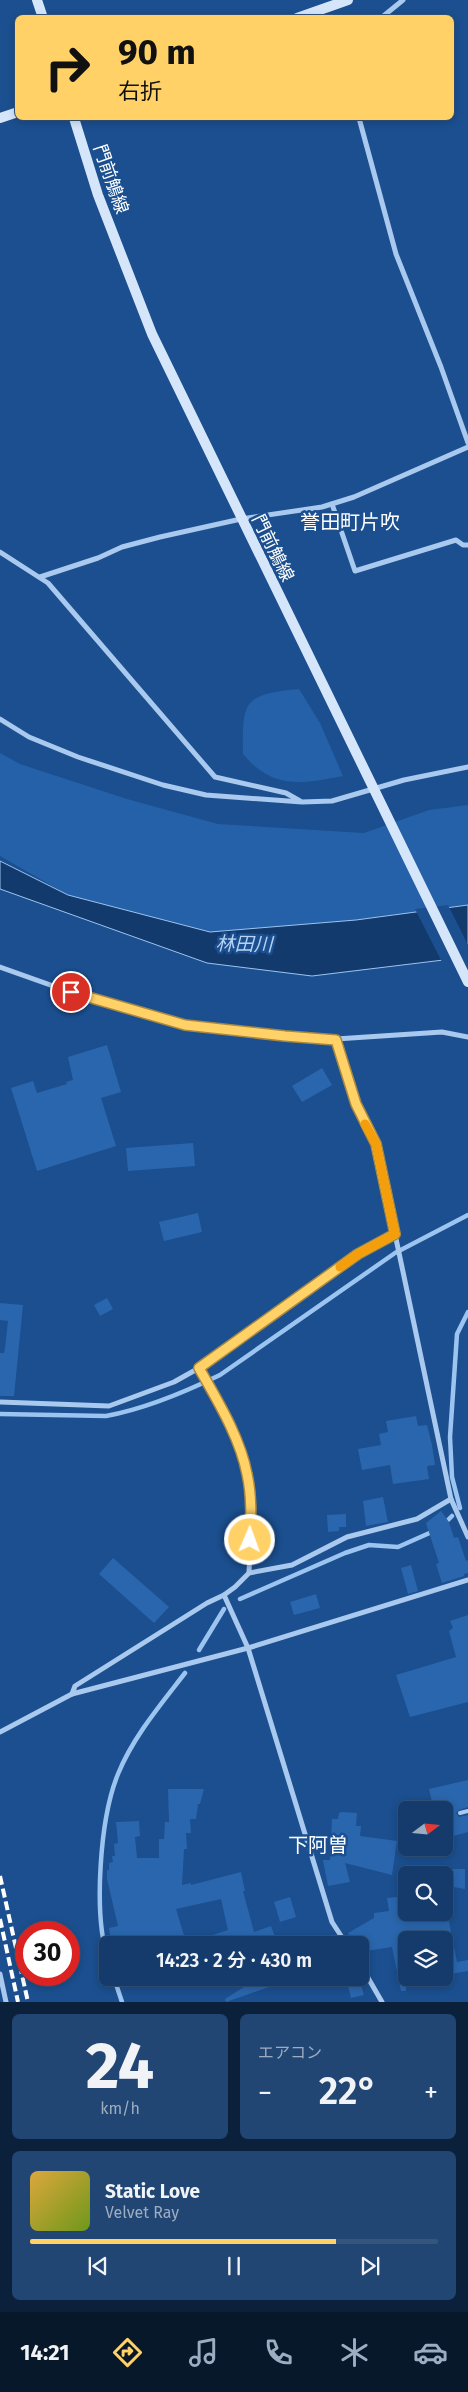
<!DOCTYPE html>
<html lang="ja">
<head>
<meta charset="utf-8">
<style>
  :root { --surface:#143b6b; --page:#214673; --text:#f1f3f6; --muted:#9dadc1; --line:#33557e; --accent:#ffd166 }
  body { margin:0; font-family:"Fira Sans","Noto Sans JP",sans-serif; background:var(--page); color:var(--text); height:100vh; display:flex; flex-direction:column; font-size:19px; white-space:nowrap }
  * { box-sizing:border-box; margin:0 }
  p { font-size:16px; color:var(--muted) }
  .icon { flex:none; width:28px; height:28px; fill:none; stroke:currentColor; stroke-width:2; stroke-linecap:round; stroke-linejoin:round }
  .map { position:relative; height:2002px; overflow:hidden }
  .panel { display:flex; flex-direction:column; gap:12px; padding:12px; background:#0b203b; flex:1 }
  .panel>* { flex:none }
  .hud { position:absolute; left:15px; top:15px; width:439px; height:105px; border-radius:8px; box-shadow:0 2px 8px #0003,0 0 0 1px var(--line); background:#ffd166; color:#111; overflow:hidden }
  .needle { width:32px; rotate:74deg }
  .controls { position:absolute; left:398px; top:1801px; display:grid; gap:10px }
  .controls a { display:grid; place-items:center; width:55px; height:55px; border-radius:8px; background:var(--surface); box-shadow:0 2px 8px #0003,0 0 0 1px var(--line); font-size:25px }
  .speed { position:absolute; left:15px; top:1921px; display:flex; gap:10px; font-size:25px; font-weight:700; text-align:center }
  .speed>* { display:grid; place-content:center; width:65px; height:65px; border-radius:50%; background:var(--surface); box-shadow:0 2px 8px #0003,0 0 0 1px var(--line); line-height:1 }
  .speed .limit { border:8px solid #d22; background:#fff; color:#111 }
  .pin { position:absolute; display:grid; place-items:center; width:42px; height:42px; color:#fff; margin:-21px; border:2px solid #fff; border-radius:50%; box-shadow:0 1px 5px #0007 }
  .me { position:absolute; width:55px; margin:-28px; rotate:2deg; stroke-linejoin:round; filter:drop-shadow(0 0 4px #0008) }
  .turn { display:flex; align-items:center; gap:18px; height:105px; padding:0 20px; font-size:22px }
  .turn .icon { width:65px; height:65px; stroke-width:2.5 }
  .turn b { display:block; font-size:35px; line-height:42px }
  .big { font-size:38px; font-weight:600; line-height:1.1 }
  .panel .tile { flex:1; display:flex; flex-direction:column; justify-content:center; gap:8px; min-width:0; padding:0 18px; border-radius:8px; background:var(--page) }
  .panel .dial { align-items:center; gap:0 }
  .dial b { font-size:65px; line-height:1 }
  .song { display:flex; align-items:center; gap:15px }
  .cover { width:60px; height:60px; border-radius:8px; background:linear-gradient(135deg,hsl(40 70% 55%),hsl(80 70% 35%)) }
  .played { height:5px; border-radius:2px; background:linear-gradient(90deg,var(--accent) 75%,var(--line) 75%) }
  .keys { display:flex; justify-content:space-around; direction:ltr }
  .heat { display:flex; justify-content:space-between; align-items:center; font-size:28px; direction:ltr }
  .panel .tiles { flex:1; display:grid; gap:12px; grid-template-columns:1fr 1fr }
  .tile:last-child { grid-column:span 2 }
  .trip { position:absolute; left:99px; top:1936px; width:270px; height:50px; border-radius:8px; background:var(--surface); box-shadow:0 2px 8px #0003,0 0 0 1px var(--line); font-weight:600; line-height:50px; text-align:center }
  .dock { display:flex; height:80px; justify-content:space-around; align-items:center; background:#08182b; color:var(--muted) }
  .dock .icon { width:35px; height:35px }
  .dock .on { color:var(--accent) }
  .dock b { font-size:22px; color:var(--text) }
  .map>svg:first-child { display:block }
  .green { fill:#2461a8 }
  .water { fill:#123a6d; stroke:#9cc4f0 }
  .pier { fill:#1b4f8f }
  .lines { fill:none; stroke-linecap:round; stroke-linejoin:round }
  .stream { stroke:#9cc4f0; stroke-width:4.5 }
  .building { fill:#2a66ad }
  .lane { stroke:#a9c9ee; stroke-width:4 }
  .street { stroke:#a9c9ee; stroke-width:5 }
  .secondary { stroke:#d6e6fa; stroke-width:10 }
  .rail { stroke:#fff; stroke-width:4; stroke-dasharray:9 4; stroke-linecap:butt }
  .route-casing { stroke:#a68842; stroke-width:12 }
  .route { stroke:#ffd166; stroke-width:9 }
  .slow { stroke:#f59e0b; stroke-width:9 }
  .labels { text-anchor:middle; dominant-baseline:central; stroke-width:5; stroke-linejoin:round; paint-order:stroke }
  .street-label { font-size:18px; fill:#fff; stroke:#1b4f8f }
  .water-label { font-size:19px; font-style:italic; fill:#b5d3f5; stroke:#1b4f8f }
  .quarter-label { font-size:20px; fill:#fff; stroke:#1b4f8f }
</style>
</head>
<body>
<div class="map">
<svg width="468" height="2002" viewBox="0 0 468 2002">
  <rect width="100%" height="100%" fill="#1b4f8f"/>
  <g class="green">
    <path d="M299 689 320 723 343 776C303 784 272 790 243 754 242 702 243 694 299 689Z"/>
    <polygon points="0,753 20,764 127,799 218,824 364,833 429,810 468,805 468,905 356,920 210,932 68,895 0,856"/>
  </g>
  <polygon class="water" points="0,861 68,895 210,932 356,920 468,905 468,957 312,976 207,963 0,889"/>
  <polygon class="pier" points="448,905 468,945 468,959 442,962 415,909"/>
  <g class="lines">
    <g class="stream">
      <path d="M0 1414 106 1416C145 1409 185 1392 220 1375L395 1253 468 1215"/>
      <polyline points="460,1508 452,1477 450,1437 457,1334 468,1312"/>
      <polyline points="444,1524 452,1516"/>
      <polyline points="240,1599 345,1553 369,1545 398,1547 434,1531"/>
      <polyline points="199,1650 224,1609"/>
      <path d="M108 1959C93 1914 100 1818 118 1774 133 1737 161 1704 185 1673"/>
      <polyline points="114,1978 122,2002"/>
    </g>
  </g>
  <g class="building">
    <polygon points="107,1045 121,1092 101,1098 116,1146 37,1171 11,1088 33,1081 37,1093 67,1084 66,1082 73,1080 68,1057"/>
    <polygon points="322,1068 332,1085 302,1102 292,1086"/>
    <polygon points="193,1143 195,1166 128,1171 126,1148"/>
    <polygon points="198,1213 202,1232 164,1241 159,1222"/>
    <polygon points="107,1298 113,1309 100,1316 94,1305"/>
    <polygon points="0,1303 23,1305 14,1396 0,1396 0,1353 4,1353 5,1348 8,1321 0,1320"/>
    <polygon points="416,1416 418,1426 427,1425 432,1445 435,1465 427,1466 429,1479 393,1484 390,1465 362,1470 358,1449 381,1445 379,1434 388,1432 386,1421"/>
    <polygon points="383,1497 388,1522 366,1526 363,1501"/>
    <polygon points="441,1511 449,1522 454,1538 458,1537 466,1561 468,1560 468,1573 464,1574 464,1576 442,1583 436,1564 439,1563 426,1523"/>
    <polygon points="346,1514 346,1527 339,1527 339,1531 328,1532 327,1515"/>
    <polygon points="113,1558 169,1607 154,1623 99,1574"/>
    <polygon points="411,1565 418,1591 408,1594 401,1568"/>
    <polygon points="316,1594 320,1608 294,1615 290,1602"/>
    <polygon points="468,1615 468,1702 410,1717 396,1675 456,1657 449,1631 453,1628 450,1621"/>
    <polygon points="468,1780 468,1807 459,1810 456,1813 459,1817 468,1815 468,1832 446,1838 444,1836 444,1810 434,1810 429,1789"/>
    <polygon points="168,1789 204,1789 200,1804 198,1804 196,1819 190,1819 191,1833 186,1833 187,1849 184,1849 182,1885 191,1883 191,1885 241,1872 245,1891 243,1891 254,1932 271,1926 278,1945 216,1945 213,1935 228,1930 221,1899 176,1909 187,1945 117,1945 116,1941 111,1942 109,1928 118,1926 107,1879 107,1870 109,1870 109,1863 113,1862 112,1856 115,1856 114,1844 118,1843 116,1822 139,1821 140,1836 135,1837 137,1858 159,1858 159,1839 164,1839 165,1822 169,1822"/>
    <polygon points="342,1812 357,1813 356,1826 361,1826 360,1836 397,1841 392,1875 345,1863 350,1882 328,1886 323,1860 330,1860 332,1819 338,1819 339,1813"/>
    <polygon points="448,1869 465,1869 465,1889 448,1886"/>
    <polygon points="406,1896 406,1912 447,1912 457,1962 468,1960 468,1971 444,1975 444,1940 406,1940 406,1991 401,1991 392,1947 360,1952 360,1945 354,1945 348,1933 374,1918 374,1913 389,1911 387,1898"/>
    <polygon points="290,1897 296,1917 280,1922 274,1902"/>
    <polygon points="249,1978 288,1978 289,1980 226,2002 225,1999 244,1987 241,1980"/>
    <polygon points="346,1978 359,1978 364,1995 351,1998"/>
  </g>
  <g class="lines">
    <polyline class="lane" points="460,1813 468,1811"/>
    <g class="street">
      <polyline points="381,18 403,0"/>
      <polyline points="359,118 396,254 441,367 468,443"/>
      <polyline points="332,504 355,571 456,540 463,545 468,545"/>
      <polyline points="0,552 48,583 215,777 286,793 300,801"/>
      <polyline points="40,577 98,558 122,547 160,537 241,519 322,507 354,497 468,447"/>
      <polyline points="0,719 29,737 78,757 163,785 206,795 302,802 332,801 404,780 468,767"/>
      <polyline points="0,967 87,998 185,1025 336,1039 442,1032 468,1037"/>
      <polyline points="336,1039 355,1104 376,1144 451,1499 468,1537"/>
      <path d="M199 1368C218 1400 237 1436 247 1473 255 1504 250 1540 249 1573"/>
      <polyline points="0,1402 109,1406 174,1382 199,1368 358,1254 395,1234"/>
      <polyline points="72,1694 75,1686 207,1603 224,1595"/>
      <polyline points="0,1732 72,1694 248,1648 468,1580"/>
      <polyline points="347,1945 332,1922 248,1648 224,1595 235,1587 249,1573 292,1565 347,1537 417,1519 451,1499"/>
      <polyline points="360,1964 382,2002"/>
      <polyline points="0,1974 6,2002"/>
    </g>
    <g class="secondary">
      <polyline points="37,0 43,18"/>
      <polyline points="297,18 348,0"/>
      <polyline points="0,118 18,112"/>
      <polyline points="74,118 98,195 152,334 468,982"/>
    </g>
    <g class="rail">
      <polyline points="0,1876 28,2002"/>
      <polyline points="0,1919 18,2002"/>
    </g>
  </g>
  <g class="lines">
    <g class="route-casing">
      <path id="route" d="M71 992 185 1025 285 1036 336 1040 356 1104 376 1144 395 1234 358 1254 199 1368C217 1400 240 1437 247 1474 252 1496 251 1518 250 1540"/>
    </g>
    <use href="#route" class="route"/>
    <polyline class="slow" points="340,1267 358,1254 395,1234 376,1144 365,1124"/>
  </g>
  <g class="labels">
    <g class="street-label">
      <text transform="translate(111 179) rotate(71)">門前鵤線</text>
      <text transform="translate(273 548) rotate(64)">門前鵤線</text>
    </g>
    <g class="water-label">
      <text transform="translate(244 944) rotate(1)">林田川</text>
    </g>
    <g class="quarter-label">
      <text x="350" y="522">誉田町片吹</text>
      <text x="318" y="1845">下阿曽</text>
    </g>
  </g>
</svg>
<div class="controls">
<a><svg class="needle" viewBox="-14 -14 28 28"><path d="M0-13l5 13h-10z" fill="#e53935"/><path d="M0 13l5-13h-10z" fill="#9dadc1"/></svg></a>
<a><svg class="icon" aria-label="search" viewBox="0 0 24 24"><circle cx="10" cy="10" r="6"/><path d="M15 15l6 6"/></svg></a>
<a><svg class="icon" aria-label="layers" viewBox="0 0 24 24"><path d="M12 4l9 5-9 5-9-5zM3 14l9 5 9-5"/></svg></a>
</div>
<div class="speed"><div class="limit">30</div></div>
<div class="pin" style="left:71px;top:992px;background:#d93025"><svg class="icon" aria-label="arrive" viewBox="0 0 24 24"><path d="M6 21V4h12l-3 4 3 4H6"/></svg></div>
<svg class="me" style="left:250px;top:1540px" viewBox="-20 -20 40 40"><circle r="17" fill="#ffd166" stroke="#fff" stroke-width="3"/><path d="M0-11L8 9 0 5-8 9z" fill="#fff"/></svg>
<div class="trip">14:23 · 2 分 · 430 m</div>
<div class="hud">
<div class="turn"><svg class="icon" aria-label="right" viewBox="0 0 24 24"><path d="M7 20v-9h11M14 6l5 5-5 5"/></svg><div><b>90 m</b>右折</div></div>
</div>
</div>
<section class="panel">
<div class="tiles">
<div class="tile dial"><b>24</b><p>km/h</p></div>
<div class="tile"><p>エアコン</p>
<div class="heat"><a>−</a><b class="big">22°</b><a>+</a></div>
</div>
<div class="tile">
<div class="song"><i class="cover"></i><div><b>Static Love</b><p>Velvet Ray</p></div></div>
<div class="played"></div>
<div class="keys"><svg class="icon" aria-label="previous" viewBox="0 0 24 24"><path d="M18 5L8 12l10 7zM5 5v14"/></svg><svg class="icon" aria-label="pause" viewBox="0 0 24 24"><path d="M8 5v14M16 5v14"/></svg><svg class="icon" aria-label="next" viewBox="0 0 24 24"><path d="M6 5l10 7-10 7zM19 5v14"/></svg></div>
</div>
</div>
</section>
<nav class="dock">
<b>14:21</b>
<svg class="icon on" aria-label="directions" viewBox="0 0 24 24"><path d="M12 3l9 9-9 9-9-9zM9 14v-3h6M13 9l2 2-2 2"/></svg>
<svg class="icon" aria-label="music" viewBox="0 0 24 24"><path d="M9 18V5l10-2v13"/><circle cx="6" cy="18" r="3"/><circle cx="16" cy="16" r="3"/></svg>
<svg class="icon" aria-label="phone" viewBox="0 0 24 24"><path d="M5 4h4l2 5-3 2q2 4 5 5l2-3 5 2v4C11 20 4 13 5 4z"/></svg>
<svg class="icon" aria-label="climate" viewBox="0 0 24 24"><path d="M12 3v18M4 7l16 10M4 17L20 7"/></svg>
<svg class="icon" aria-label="car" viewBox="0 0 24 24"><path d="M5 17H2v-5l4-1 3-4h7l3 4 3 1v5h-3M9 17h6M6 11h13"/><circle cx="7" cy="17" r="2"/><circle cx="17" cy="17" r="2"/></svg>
</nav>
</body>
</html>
